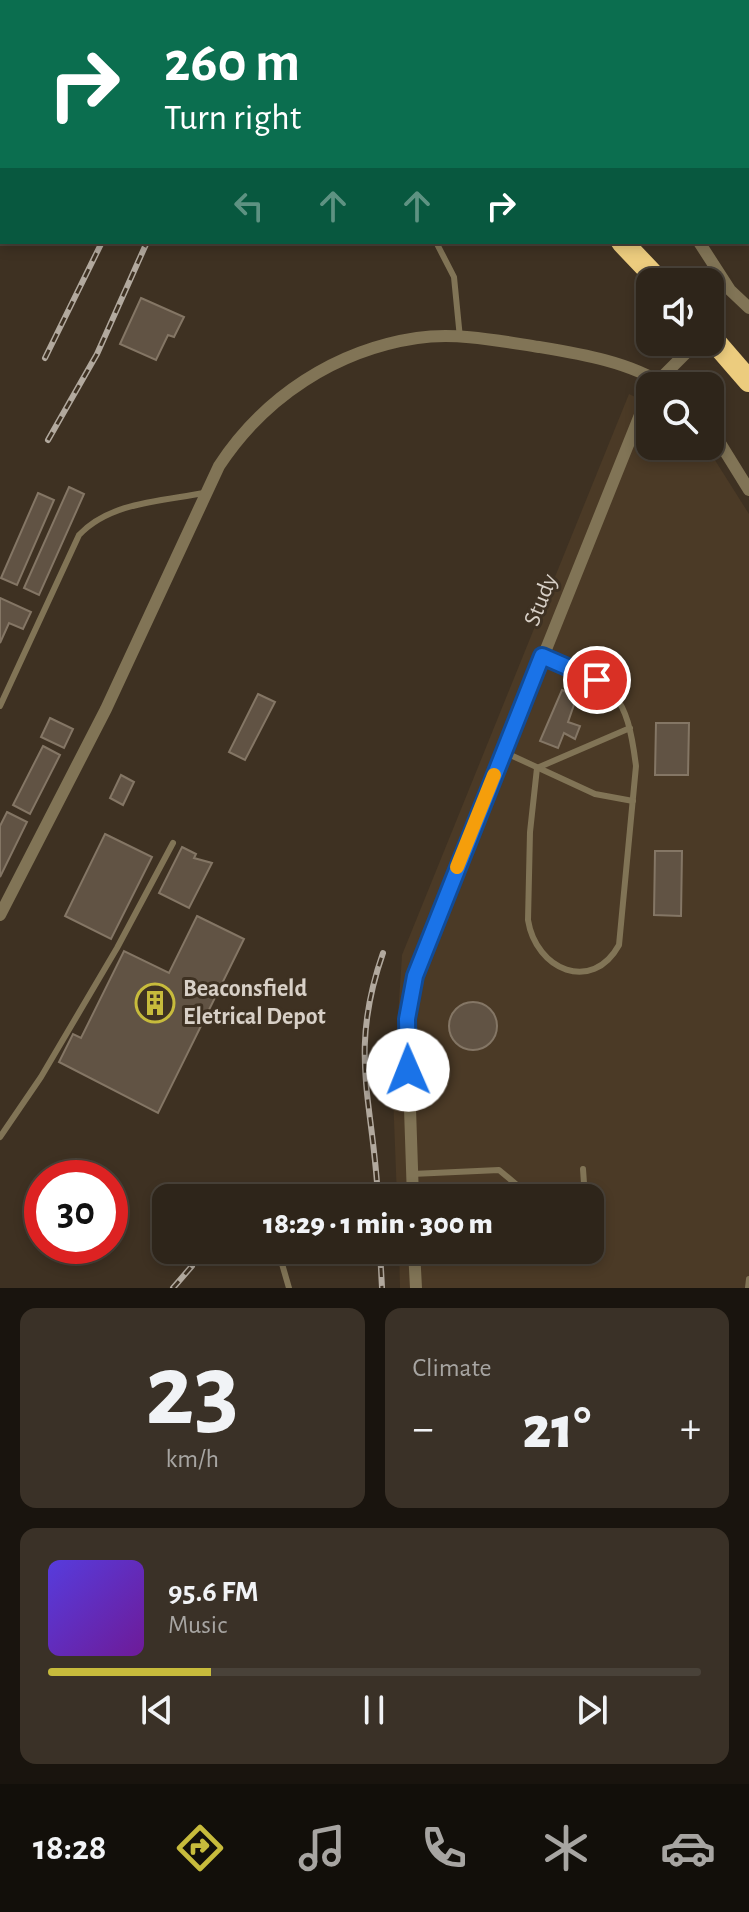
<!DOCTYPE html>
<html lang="en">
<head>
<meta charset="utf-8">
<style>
  :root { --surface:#2e251a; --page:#3a3127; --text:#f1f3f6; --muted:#a7a5a2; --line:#494239; --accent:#c7bb3c }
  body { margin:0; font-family:"Alegreya Sans",sans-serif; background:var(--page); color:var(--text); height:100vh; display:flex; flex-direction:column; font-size:30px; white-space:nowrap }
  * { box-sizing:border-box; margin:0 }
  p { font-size:26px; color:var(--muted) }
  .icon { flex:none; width:44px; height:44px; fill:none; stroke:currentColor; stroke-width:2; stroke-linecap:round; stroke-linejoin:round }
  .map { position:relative; height:1288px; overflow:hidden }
  .drawer { display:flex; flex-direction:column; gap:20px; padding:20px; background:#19140e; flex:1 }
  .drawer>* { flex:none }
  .top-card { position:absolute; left:0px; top:0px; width:750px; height:244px; box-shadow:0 4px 12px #0003,0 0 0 2px var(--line); background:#0b6e4f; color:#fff; overflow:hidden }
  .tools { position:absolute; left:636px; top:268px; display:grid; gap:16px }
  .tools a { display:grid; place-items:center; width:88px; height:88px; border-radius:16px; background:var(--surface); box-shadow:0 4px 12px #0003,0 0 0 2px var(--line); font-size:40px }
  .speed { position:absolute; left:24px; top:1160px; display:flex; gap:16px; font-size:40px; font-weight:700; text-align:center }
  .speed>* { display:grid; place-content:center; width:104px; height:104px; border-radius:50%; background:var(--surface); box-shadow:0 4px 12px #0003,0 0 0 2px var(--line); line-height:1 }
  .speed .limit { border:12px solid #d22; background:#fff; color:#111 }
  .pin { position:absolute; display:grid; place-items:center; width:68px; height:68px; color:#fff; margin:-34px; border:4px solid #fff; border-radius:50%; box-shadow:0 2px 8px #0007 }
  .me { position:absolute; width:88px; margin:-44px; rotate:359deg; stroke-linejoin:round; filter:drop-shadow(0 0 6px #0008) }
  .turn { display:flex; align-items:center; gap:28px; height:168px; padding:0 32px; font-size:36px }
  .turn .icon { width:104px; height:104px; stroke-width:2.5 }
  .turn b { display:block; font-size:56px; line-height:68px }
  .lanes { display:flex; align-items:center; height:76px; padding:0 32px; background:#0003; justify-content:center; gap:40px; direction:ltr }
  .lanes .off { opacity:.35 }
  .big { font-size:60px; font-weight:800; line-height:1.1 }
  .drawer .widget { flex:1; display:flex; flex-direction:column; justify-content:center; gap:12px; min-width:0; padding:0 28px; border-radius:16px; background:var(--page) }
  .drawer .dial { align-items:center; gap:0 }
  .dial b { font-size:104px; line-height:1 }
  .song { display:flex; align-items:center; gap:24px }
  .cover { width:96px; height:96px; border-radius:12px; background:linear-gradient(135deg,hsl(250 70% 55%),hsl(280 70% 35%)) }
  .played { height:8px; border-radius:4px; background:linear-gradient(90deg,var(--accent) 25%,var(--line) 25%) }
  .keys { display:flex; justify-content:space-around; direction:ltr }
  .heat { display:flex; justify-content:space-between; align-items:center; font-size:44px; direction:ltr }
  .drawer .tiles { flex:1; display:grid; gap:20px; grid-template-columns:1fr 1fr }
  .widget:last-child { grid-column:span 2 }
  .trip { position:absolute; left:152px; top:1184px; width:452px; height:80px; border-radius:16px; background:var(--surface); box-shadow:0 4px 12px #0003,0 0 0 2px var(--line); font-weight:800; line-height:80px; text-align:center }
  .dock { display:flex; height:128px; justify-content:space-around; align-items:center; background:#120f0a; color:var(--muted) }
  .dock .icon { width:56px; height:56px }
  .dock .current { color:var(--accent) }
  .dock b { font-size:36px; color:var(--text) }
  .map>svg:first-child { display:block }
  .built { fill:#4b3a26 }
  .building { fill:#615344; stroke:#847665; stroke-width:2 }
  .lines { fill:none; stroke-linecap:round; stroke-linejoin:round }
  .lane { stroke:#817456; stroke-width:6 }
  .street { stroke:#817456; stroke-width:12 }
  .highway { stroke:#eccc7e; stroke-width:22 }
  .rail-casing { stroke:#b2a99e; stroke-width:6 }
  .rail { stroke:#3e3122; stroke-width:3; stroke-dasharray:9; stroke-linecap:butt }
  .route-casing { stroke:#114b97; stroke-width:20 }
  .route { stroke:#1a73e8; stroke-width:14 }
  .slow { stroke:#f59e0b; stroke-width:14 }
  .labels { text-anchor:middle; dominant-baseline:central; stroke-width:6; stroke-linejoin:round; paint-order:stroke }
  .street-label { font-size:24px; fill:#d8d0c7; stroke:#3e3122 }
  .poi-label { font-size:24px; font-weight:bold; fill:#d8d0c7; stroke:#3e3122; text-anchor:start }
</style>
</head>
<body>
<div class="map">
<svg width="749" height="1288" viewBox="0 0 749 1288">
  <rect width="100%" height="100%" fill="#3e3122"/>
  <polygon class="built" points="629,394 650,404 650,446 706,446 749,514 749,1288 400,1288 399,1250 590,1250 590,1198 397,1198 393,1094 402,955"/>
  <g class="building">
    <polygon points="141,298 184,317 174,337 168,335 156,360 120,344"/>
    <polygon points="69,487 84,494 39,595 24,588"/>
    <polygon points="38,493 54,500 17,585 1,578"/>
    <polygon points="0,598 31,612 23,629 9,623 0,643"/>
    <polygon points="562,690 577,696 568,722 580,726 575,739 564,733 558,748 540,741"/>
    <polygon points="258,694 275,702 245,760 229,752"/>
    <polygon points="50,718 73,729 64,748 41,737"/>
    <polygon points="656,723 689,723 688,775 655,775"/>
    <polygon points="43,746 60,755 30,814 13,805"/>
    <polygon points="121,775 134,782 123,805 110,798"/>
    <polygon points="7,812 27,822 0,877 0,826"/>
    <polygon points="105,834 152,857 111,939 65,916"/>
    <polygon points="182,847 196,854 194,858 212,863 189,908 159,893"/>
    <polygon points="655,851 682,851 681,916 654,915"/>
    <polygon points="197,916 244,939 158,1113 59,1062 73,1034 81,1038 124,951 169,973"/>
    <circle cx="473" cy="1026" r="24"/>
  </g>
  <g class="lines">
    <g class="lane">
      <polyline points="436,242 454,277 460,338"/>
      <path d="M542 656C612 686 626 686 636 766L619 945C592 994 536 970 528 920L530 832 537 768 630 728"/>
      <path d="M0 706 79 535C110 502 162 501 204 493"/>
      <polyline points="504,752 595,794 633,801"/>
      <polyline points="0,1137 41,1077 117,948 173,843"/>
      <polyline points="583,1169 585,1198"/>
      <polyline points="412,1174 499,1170 517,1185 520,1198"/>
      <polyline points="278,1250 289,1288"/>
      <polyline points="531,1250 548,1258 579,1250"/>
      <polyline points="748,1288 749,1279"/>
    </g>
    <g class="street">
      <polyline points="463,0 465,2"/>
      <polyline points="712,2 713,0"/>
      <polyline points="748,97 749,97"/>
      <polyline points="699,242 730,290 749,308"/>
      <polyline points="654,385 697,342"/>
      <polyline points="710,427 749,490"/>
      <path d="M0 915 106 709 219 466C264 397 336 350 417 338 457 332 500 341 539 347 581 354 630 362 666 386"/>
      <polyline points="413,1198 407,1019 415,976 650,390"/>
      <polyline points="414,1250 416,1288"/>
    </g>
    <g class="highway">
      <polyline points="390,0 392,2"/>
      <polyline points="622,242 660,282"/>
      <polyline points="710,336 749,381"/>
    </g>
    <g class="rail-casing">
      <g id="rail">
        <polyline points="315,0 317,2"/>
        <polyline points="15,2 16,0"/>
        <polyline points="0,40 2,35"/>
        <polyline points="45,358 102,242"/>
        <polyline points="48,440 97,354 147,242"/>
        <path d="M378 1198C373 1100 348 1053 383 953"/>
        <polyline points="380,1250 382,1288"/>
        <polyline points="173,1288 192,1266"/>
      </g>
    </g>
    <use href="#rail" class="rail"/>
  </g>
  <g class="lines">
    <g class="route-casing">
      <polyline id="route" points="408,1070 407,1019 415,976 542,656 597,680"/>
    </g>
    <use href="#route" class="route"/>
    <polyline class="slow" points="457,867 494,775"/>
  </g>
  <defs>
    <g id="building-ring" transform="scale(2)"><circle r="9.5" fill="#3e3122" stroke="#c7bb3c" stroke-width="1.5"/><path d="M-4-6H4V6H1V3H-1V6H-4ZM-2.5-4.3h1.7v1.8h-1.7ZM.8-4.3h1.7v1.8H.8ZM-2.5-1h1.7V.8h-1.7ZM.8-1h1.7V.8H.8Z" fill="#c7bb3c"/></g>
  </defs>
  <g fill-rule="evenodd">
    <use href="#building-ring" x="155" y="1003"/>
  </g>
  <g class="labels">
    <g class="street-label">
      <text transform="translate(541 600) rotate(-68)">Study</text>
    </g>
    <g class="poi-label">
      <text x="183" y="989">Beaconsfield<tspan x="183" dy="28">Eletrical Depot</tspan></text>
    </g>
  </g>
</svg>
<div class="tools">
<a><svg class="icon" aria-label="sound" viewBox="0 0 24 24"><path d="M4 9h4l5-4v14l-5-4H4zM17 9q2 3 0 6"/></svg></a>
<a><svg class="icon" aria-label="search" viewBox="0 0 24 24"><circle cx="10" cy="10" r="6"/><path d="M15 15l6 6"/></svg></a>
</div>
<div class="speed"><div class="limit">30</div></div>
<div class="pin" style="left:597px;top:680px;background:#d93025"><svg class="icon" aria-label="arrive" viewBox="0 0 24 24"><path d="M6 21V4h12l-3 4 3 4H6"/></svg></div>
<svg class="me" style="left:408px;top:1070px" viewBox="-20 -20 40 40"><circle r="19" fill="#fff"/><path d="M0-13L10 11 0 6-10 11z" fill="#1a73e8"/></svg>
<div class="trip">18:29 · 1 min · 300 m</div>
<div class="top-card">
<div class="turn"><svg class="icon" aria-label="right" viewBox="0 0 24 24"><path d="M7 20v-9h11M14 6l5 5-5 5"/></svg><div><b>260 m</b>Turn right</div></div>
<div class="lanes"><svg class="icon off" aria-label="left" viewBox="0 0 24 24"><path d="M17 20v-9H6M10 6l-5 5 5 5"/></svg><svg class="icon off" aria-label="ahead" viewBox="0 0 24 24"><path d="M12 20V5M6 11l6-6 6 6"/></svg><svg class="icon off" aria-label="ahead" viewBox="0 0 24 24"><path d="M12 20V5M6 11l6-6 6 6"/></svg><svg class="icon" aria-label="right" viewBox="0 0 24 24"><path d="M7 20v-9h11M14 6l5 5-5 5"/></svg></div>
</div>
</div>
<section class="drawer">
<div class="tiles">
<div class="widget dial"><b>23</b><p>km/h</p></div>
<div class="widget"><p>Climate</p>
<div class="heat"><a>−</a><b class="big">21°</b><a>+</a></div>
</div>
<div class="widget">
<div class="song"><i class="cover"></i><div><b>95.6 FM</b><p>Music</p></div></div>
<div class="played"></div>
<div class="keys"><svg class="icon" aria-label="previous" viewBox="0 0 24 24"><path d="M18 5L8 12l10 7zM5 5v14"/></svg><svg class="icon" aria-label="pause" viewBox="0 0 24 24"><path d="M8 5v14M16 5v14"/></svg><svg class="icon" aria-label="next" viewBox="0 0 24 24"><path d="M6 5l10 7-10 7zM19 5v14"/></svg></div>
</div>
</div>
</section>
<nav class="dock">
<b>18:28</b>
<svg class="icon current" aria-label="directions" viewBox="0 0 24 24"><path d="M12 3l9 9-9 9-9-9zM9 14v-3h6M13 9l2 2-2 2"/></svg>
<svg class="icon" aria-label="music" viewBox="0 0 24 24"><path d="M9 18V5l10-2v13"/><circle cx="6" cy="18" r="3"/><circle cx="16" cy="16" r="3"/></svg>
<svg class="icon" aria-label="phone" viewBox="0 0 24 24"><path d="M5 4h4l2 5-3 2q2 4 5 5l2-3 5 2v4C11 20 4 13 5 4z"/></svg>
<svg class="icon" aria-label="climate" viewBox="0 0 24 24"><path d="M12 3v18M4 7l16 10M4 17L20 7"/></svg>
<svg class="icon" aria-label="car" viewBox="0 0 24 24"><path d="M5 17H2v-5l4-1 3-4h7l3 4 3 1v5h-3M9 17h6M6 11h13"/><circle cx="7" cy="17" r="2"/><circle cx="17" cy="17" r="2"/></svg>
</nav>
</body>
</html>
